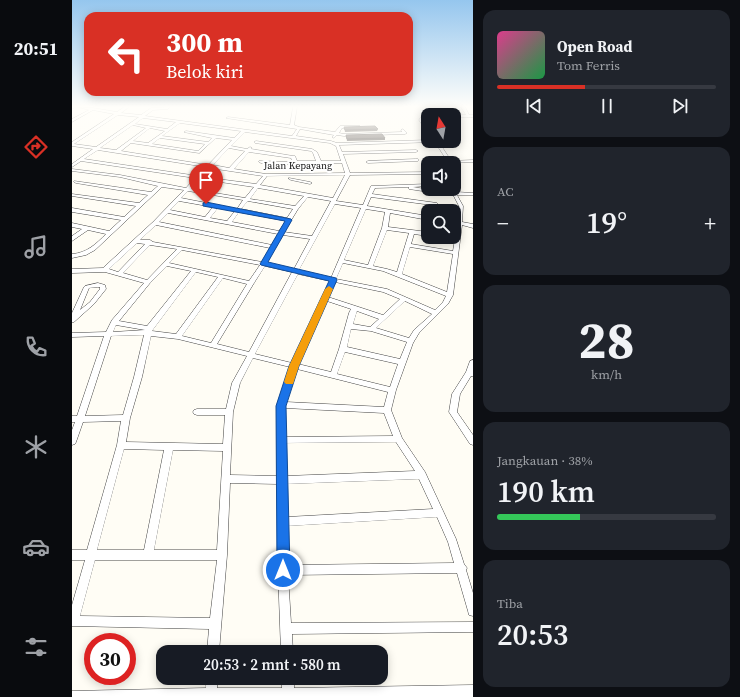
<!DOCTYPE html>
<html lang="id">
<head>
<meta charset="utf-8">
<style>
  :root { --surface:#171b24; --page:#20242c; --text:#f1f3f6; --muted:#9ea1a6; --line:#363941; --accent:#d93025 }
  body { margin:0; font-family:"Source Serif 4",serif; background:var(--page); color:var(--text); height:100vh; display:flex; flex-direction:column; font-size:15px; white-space:nowrap }
  * { box-sizing:border-box; margin:0 }
  p { font-size:13px; color:var(--muted) }
  .icon { flex:none; width:22px; height:22px; fill:none; stroke:currentColor; stroke-width:2; stroke-linecap:round; stroke-linejoin:round }
  .map { position:relative; flex:1; overflow:hidden }
  .panel { display:flex; flex-direction:column; gap:10px; padding:10px; background:#0d0f14; width:267px }
  .panel>* { flex:none }
  .guide { position:absolute; left:12px; top:12px; width:329px; height:84px; border-radius:12px; box-shadow:0 2px 10px #0003; background:#d93025; color:#fff; overflow:hidden }
  .needle { width:26px; rotate:349deg }
  .fabs { position:absolute; left:349px; top:108px; display:grid; gap:8px }
  .fabs a { display:grid; place-items:center; width:40px; height:40px; border-radius:8px; background:var(--surface); box-shadow:0 2px 10px #0003; font-size:20px }
  .speed { position:absolute; left:12px; top:633px; display:flex; gap:8px; font-size:20px; font-weight:700; text-align:center }
  .speed>* { display:grid; place-content:center; width:52px; height:52px; border-radius:50%; background:var(--surface); box-shadow:0 2px 10px #0003; line-height:1 }
  .speed .limit { border:6px solid #d22; background:#fff; color:#111 }
  .pin { position:absolute; display:grid; place-items:center; width:34px; height:34px; color:#fff; margin:-41px -17px; border-radius:50% 50% 50% 0; rotate:-45deg; box-shadow:0 0 4px #0007 }
  .pin .icon { rotate:45deg }
  .me { position:absolute; width:44px; margin:-22px; rotate:0deg; stroke-linejoin:round; filter:drop-shadow(0 0 3px #0008) }
  .turn { display:flex; align-items:center; gap:14px; height:84px; padding:0 16px; font-size:18px }
  .turn .icon { width:52px; height:52px; stroke-width:2.5 }
  .turn b { display:block; font-size:28px; line-height:34px }
  .big { font-size:30px; font-weight:600; line-height:1.1 }
  .panel .tile { flex:1; display:flex; flex-direction:column; justify-content:center; gap:6px; min-width:0; padding:0 14px; border-radius:12px; background:var(--page) }
  .panel .dial { align-items:center; gap:0 }
  .dial b { font-size:52px; line-height:1 }
  .song { display:flex; align-items:center; gap:12px }
  .cover { width:48px; height:48px; border-radius:6px; background:linear-gradient(135deg,hsl(330 70% 55%),hsl(140 70% 35%)) }
  .played { height:4px; border-radius:2px; background:linear-gradient(90deg,var(--accent) 40%,var(--line) 40%) }
  .keys { display:flex; justify-content:space-around; direction:ltr }
  .heat { display:flex; justify-content:space-between; align-items:center; font-size:22px; direction:ltr }
  .charge { height:6px; border-radius:3px; background:linear-gradient(90deg,#34c759 38%,var(--line) 0) }
  .trip { position:absolute; left:84px; top:645px; width:232px; height:40px; border-radius:12px; background:var(--surface); box-shadow:0 2px 10px #0003; font-weight:600; line-height:40px; text-align:center }
  main { display:flex; flex:1; min-height:0 }
  .menu { display:flex; flex-direction:column; width:72px; justify-content:space-around; align-items:center; background:#090b0e; color:var(--muted) }
  .menu .icon { width:28px; height:28px }
  .menu .current { color:var(--accent) }
  .menu b { font-size:18px; color:var(--text) }
  .map>svg:first-child { display:block }
  .lines { fill:none; stroke-linecap:round; stroke-linejoin:round }
  .minor-casing { stroke:#444; stroke-width:1 }
  .minor { fill:#fff; fill-rule:evenodd }
  .wall { fill:#4d4742 }
  .building { fill:#5a524d; stroke:#3f3936 }
  .route { fill:#1a73e8; stroke:#114b97 }
  .slow { fill:#f59e0b }
  .labels { text-anchor:middle; dominant-baseline:central; stroke-width:4; stroke-linejoin:round; paint-order:stroke }
  .far-street-label { font-size:10px; fill:#111; stroke:#fff }
</style>
</head>
<body>
<main>
<nav class="menu">
<b>20:51</b>
<svg class="icon current" aria-label="directions" viewBox="0 0 24 24"><path d="M12 3l9 9-9 9-9-9zM9 14v-3h6M13 9l2 2-2 2"/></svg>
<svg class="icon" aria-label="music" viewBox="0 0 24 24"><path d="M9 18V5l10-2v13"/><circle cx="6" cy="18" r="3"/><circle cx="16" cy="16" r="3"/></svg>
<svg class="icon" aria-label="phone" viewBox="0 0 24 24"><path d="M5 4h4l2 5-3 2q2 4 5 5l2-3 5 2v4C11 20 4 13 5 4z"/></svg>
<svg class="icon" aria-label="climate" viewBox="0 0 24 24"><path d="M12 3v18M4 7l16 10M4 17L20 7"/></svg>
<svg class="icon" aria-label="car" viewBox="0 0 24 24"><path d="M5 17H2v-5l4-1 3-4h7l3 4 3 1v5h-3M9 17h6M6 11h13"/><circle cx="7" cy="17" r="2"/><circle cx="17" cy="17" r="2"/></svg>
<svg class="icon" aria-label="filters" viewBox="0 0 24 24"><path d="M4 7h16M4 17h16"/><circle cx="9" cy="7" r="2"/><circle cx="15" cy="17" r="2"/></svg>
</nav>
<div class="map">
<svg width="401" height="697" viewBox="0 0 401 697">
  <rect width="100%" height="100%" fill="#fffdf5"/>
  <g class="lines">
    <g class="minor-casing">
      <g id="minor">
        <polygon points="0,107 3,107 0,109"/>
        <path d="M6 107 21 108 45 112 52 107H57L49 113 69 115 79 108 97 107 96 109 81 110 73 116 220 136 225 129 154 118 156 117 218 125 221 107H225L222 125 227 127 263 132 268 126H288V128H270L267 133 272 134 330 132 329 130 331 129 335 133 333 134 272 136 265 135 262 138 260 137 262 135 228 129 224 136 259 141 265 143 356 140V141H366L376 156 378 161 401 160V162L374 163 372 156 363 142 267 145 270 152 344 150 346 151 344 152 271 154 278 173 356 172V174L278 175 264 201 291 205 299 186 356 184V186L341 187 359 190V191L357 192 337 189V187L303 188 300 194 365 203V211H359L360 205 299 197 295 206 356 216V220L318 213 316 227 356 232V236L342 234 339 244 381 251 383 239 376 237 383 236 385 224H382V220L385 221 387 206 378 189 382 188 384 192 401 193V195H385L391 206 390 222 401 224V228L390 225 381 295 376 304 347 333 341 343 324 390 319 410 330 438 353 472 384 539 392 564 395 568 394 570 401 593V616L397 615 396 611 385 573 216 575 219 623 401 622V632L220 634 221 652H209L206 570V484L158 483 155 555 147 652H135L137 629 0 626V605L13 560H0V550H15L45 445 49 421 11 422 4 442 3 444 0 445V430L3 422H0V416H5L32 336 0 337V333L34 332 40 320 72 283 33 272 0 273V269L31 268 81 222 112 190 90 187 23 250 14 255 0 258V254C15 253 24 244 34 234L16 230 0 241V236L10 229 0 227V223L37 231 49 220 0 212V208L52 217 64 206 0 196V194L67 203 76 195 4 183 2 182V181L79 192 86 186 48 177 0 171V169L48 175 114 188 123 178 9 161 0 167V164L21 149 0 146V142L42 114 21 110 0 122V119L17 110ZM46 115 67 117 24 147 2 144ZM71 118 104 122 95 129 63 124ZM108 123 169 131 162 138 114 131 112 132 140 138 136 142 90 136ZM61 125 74 128 44 150 28 148ZM78 128 93 131 76 143 61 141ZM173 132 258 143 264 146 269 161H249L245 152 240 149 184 141 182 142 183 143 239 151 241 153 244 161H225L223 156H221L179 149 180 148 178 147 175 149 159 146ZM88 138 133 144 126 151 80 144ZM144 138 160 140 136 165 49 151 59 143 127 153ZM157 148 173 151 157 168 141 165ZM26 150 134 167 126 176 12 159ZM177 152 219 158 221 162 187 161V162L189 163 212 164 270 163 273 173 194 174 162 169ZM138 168 191 176 184 184 130 177ZM273 175 261 198 188 185 195 176ZM128 179 182 187 173 198 119 189ZM186 188 232 196 223 206 178 199ZM116 191 171 200 165 209 109 198ZM236 197 259 201 240 236 212 232 226 209ZM107 201 141 207 133 217 98 210ZM176 201 221 209 215 218 169 209ZM263 204 289 208 259 278 227 270ZM146 208 163 211 155 221 138 218ZM294 209 313 212 310 228 296 265 272 260ZM167 212 214 221 207 231 160 222ZM96 213 206 234 200 245 87 222ZM84 225 198 248 190 262 81 242 78 240H68ZM315 230 337 233 325 272 315 269 301 266ZM211 235 238 239 222 269 195 263ZM65 243 73 244 46 272 37 269ZM78 245 105 249 75 280 51 273ZM338 247 381 254 375 292 330 274ZM110 250 188 265 177 281 97 263ZM271 263 311 271 374 296 371 302 363 310 315 289 264 279ZM95 266 119 271 75 326 47 321 78 283ZM193 266 220 272 177 352 145 344 182 283ZM124 272 146 277 104 334 80 331ZM226 274 258 281 220 363 183 354ZM151 278 175 284 139 343 110 336ZM263 282 311 292 328 299 311 315 256 297ZM255 301 279 309 277 313 267 349 259 372 226 364ZM333 301 360 314 342 330 337 338 304 328ZM285 311 307 319 298 327 281 324ZM44 325 73 330 41 332ZM279 329 299 331 335 342 328 359 275 347ZM72 335 62 377 51 415 13 416 39 336ZM79 336 106 339 175 356 160 383 154 409H125L122 410 121 412 122 414 125 415H153L151 444 54 442 58 418 70 377ZM273 352 326 364 318 387 265 374ZM181 358 218 367 205 405V476L158 475 161 412 168 383ZM225 369 316 392 312 407 214 402ZM213 408 312 413 321 436 214 437ZM324 442 343 471 214 476V443ZM52 449 92 450 72 550H25ZM101 450 151 451 145 550H82ZM347 479 361 509 215 517 214 484ZM365 517 376 542 382 563 216 565 215 526ZM23 560H145L138 618 8 616Z"/>
        <polygon points="389,107 393,107 397,115 401,115 401,117 382,117 382,115 394,115"/>
        <polygon points="355,115 356,115 356,117 351,120 356,128 356,132 355,132 347,120 349,117"/>
        <polygon points="344,159 346,159 346,161 296,163 294,162 296,161"/>
        <polygon points="217,178 238,182 240,183 238,184 219,180 217,179"/>
        <path d="M26 283 33 285 34 289 22 304 2 322H0V313L12 287 13 286ZM26 287H28V289L18 302 8 310 17 288Z"/>
        <polygon points="401,360 401,376 399,376 388,394 385,412 401,435 401,445 398,444 377,412 380,394 394,372 398,361"/>
        <polygon points="134,678 146,678 145,688 210,688 210,678 222,678 222,688 401,685 401,697 0,697 0,691 134,688"/>
      </g>
    </g>
    <use href="#minor" class="minor"/>
  </g>
  <g class="wall">
    <polygon points="272,127 306,129 305,131 273,132"/>
    <polygon points="274,135 313,138 313,140 275,141"/>
    <polygon points="382,219 384,225 382,230"/>
  </g>
  <g class="building">
    <polygon points="303,126 306,129 273,130 272,127"/>
    <polygon points="310,134 313,138 275,139 274,135"/>
    <polygon points="382,219 385,220 384,225 382,224"/>
  </g>
  <linearGradient id="sky" x2="0" y2="1"><stop stop-color="#95c6ee"/><stop offset="0.52" stop-color="#fffefa"/><stop offset="1" stop-color="#fffefa" stop-opacity="0"/></linearGradient>
  <rect width="401" height="205" fill="url(#sky)"/>
  <polygon class="route" points="134,202 219,219 220,220 196,262 264,278 265,280 227,366 214,406 218,570 216,575 211,577 207,575 205,570 204,406 217,366 257,281 189,265 188,264 213,221 131,206 131,203"/>
  <polygon class="slow" points="257,286 261,289 227,366 221,384 214,384 212,382 217,366 253,289"/>
  <g class="labels">
    <g class="far-street-label">
      <text x="226" y="165">Jalan Kepayang</text>
    </g>
  </g>
</svg>
<div class="fabs">
<a><svg class="needle" viewBox="-14 -14 28 28"><path d="M0-13l5 13h-10z" fill="#e53935"/><path d="M0 13l5-13h-10z" fill="#9ea1a6"/></svg></a>
<a><svg class="icon" aria-label="sound" viewBox="0 0 24 24"><path d="M4 9h4l5-4v14l-5-4H4zM17 9q2 3 0 6"/></svg></a>
<a><svg class="icon" aria-label="search" viewBox="0 0 24 24"><circle cx="10" cy="10" r="6"/><path d="M15 15l6 6"/></svg></a>
</div>
<div class="speed"><div class="limit">30</div></div>
<div class="pin" style="left:134px;top:204px;background:#d93025"><svg class="icon" aria-label="arrive" viewBox="0 0 24 24"><path d="M6 21V4h12l-3 4 3 4H6"/></svg></div>
<svg class="me" style="left:211px;top:570px" viewBox="-20 -20 40 40"><circle r="17" fill="#1a73e8" stroke="#fff" stroke-width="3"/><path d="M0-11L8 9 0 5-8 9z" fill="#fff"/></svg>
<div class="trip">20:53 · 2 mnt · 580 m</div>
<div class="guide">
<div class="turn"><svg class="icon" aria-label="left" viewBox="0 0 24 24"><path d="M17 20v-9H6M10 6l-5 5 5 5"/></svg><div><b>300 m</b>Belok kiri</div></div>
</div>
</div>
<section class="panel">
<div class="tile">
<div class="song"><i class="cover"></i><div><b>Open Road</b><p>Tom Ferris</p></div></div>
<div class="played"></div>
<div class="keys"><svg class="icon" aria-label="previous" viewBox="0 0 24 24"><path d="M18 5L8 12l10 7zM5 5v14"/></svg><svg class="icon" aria-label="pause" viewBox="0 0 24 24"><path d="M8 5v14M16 5v14"/></svg><svg class="icon" aria-label="next" viewBox="0 0 24 24"><path d="M6 5l10 7-10 7zM19 5v14"/></svg></div>
</div>
<div class="tile"><p>AC</p>
<div class="heat"><a>−</a><b class="big">19°</b><a>+</a></div>
</div>
<div class="tile dial"><b>28</b><p>km/h</p></div>
<div class="tile"><p>Jangkauan · 38%</p><b class="big">190 km</b><div class="charge"></div></div>
<div class="tile"><p>Tiba</p><b class="big">20:53</b></div>
</section>
</main>
</body>
</html>
